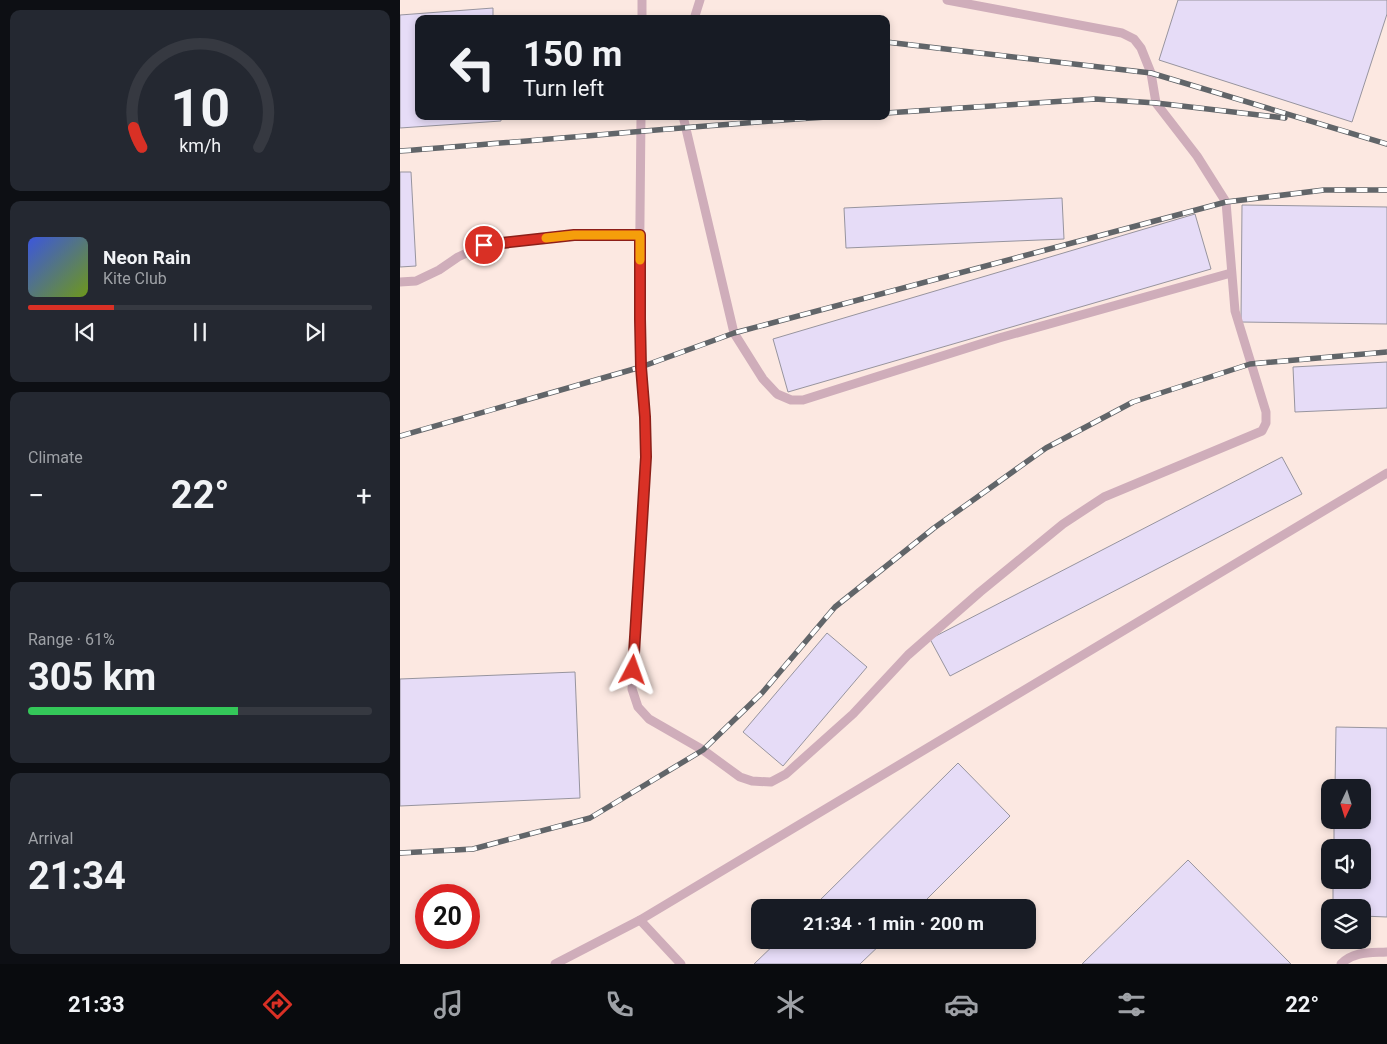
<!DOCTYPE html>
<html lang="en">
<head>
<meta charset="utf-8">
<style>
  :root { --surface:#171b24; --page:#242831; --text:#f1f3f6; --muted:#9ea1a6; --line:#363941; --accent:#d93025 }
  body { margin:0; font-family:Roboto,sans-serif; background:var(--page); color:var(--text); height:100vh; display:flex; flex-direction:column; font-size:19px; white-space:nowrap }
  * { box-sizing:border-box; margin:0 }
  p { font-size:16px; color:var(--muted) }
  .icon { flex:none; width:28px; height:28px; fill:none; stroke:currentColor; stroke-width:2; stroke-linecap:round; stroke-linejoin:round }
  .map { position:relative; flex:1; overflow:hidden }
  .panel { display:flex; flex-direction:column; gap:10px; padding:10px; background:#0d0f14; width:400px }
  .panel>* { flex:none }
  .top-card { position:absolute; left:15px; top:15px; width:475px; height:105px; border-radius:10px; box-shadow:0 2px 8px #0003; background:#171b24; color:var(--text); overflow:hidden }
  .needle { width:32px; rotate:184deg }
  .fabs { position:absolute; left:921px; top:779px; display:grid; gap:10px }
  .fabs a { display:grid; place-items:center; width:50px; height:50px; border-radius:10px; background:var(--surface); box-shadow:0 2px 8px #0003; font-size:25px }
  .speed { position:absolute; left:15px; top:884px; display:flex; gap:10px; font-size:25px; font-weight:700; text-align:center }
  .speed>* { display:grid; place-content:center; width:65px; height:65px; border-radius:50%; background:var(--surface); box-shadow:0 2px 8px #0003; line-height:1 }
  .speed .limit { border:8px solid #d22; background:#fff; color:#111 }
  .pin { position:absolute; display:grid; place-items:center; width:42px; height:42px; color:#fff; margin:-21px; border:2px solid #fff; border-radius:50%; box-shadow:0 1px 5px #0007 }
  .me { position:absolute; width:55px; margin:-28px; rotate:4deg; stroke-linejoin:round; filter:drop-shadow(0 0 4px #0008) }
  .turn { display:flex; align-items:center; gap:18px; height:105px; padding:0 25px; font-size:22px }
  .turn .icon { width:65px; height:65px; stroke-width:2.5 }
  .turn b { display:block; font-size:35px; line-height:42px }
  .big { font-size:38px; font-weight:700; line-height:1.1 }
  .panel .tile { flex:1; display:flex; flex-direction:column; justify-content:center; gap:8px; min-width:0; padding:0 18px; border-radius:10px; background:var(--page) }
  .panel .dial { align-items:center; gap:0 }
  .dial svg { height:130px; overflow:visible; fill:none; stroke:var(--line); stroke-width:7; stroke-linecap:round; text-anchor:middle }
  .dial text { fill:var(--text); stroke:none }
  .song { display:flex; align-items:center; gap:15px }
  .cover { width:60px; height:60px; border-radius:8px; background:linear-gradient(135deg,hsl(230 70% 55%),hsl(80 70% 35%)) }
  .played { height:5px; border-radius:2px; background:linear-gradient(90deg,var(--accent) 25%,var(--line) 25%) }
  .keys { display:flex; justify-content:space-around; direction:ltr }
  .heat { display:flex; justify-content:space-between; align-items:center; font-size:28px; direction:ltr }
  .charge { height:8px; border-radius:4px; background:linear-gradient(90deg,#34c759 61%,var(--line) 0) }
  .trip { position:absolute; left:351px; top:899px; width:285px; height:50px; border-radius:10px; background:var(--surface); box-shadow:0 2px 8px #0003; font-weight:700; line-height:50px; text-align:center }
  .dock { display:flex; height:80px; justify-content:space-around; align-items:center; background:#090b0e; color:var(--muted) }
  .dock .icon { width:35px; height:35px }
  .dock .active { color:var(--accent) }
  .dock b { font-size:22px; color:var(--text) }
  main { display:flex; flex:1; min-height:0 }
  .map>svg:first-child { display:block }
  .industrial { fill:#fce8e1; fill-rule:evenodd }
  .building { fill:#e6dcf7; stroke:#97949e }
  .lines { fill:none; stroke-linecap:round; stroke-linejoin:round }
  .service { stroke:#cfadba; stroke-width:9 }
  .rail-casing { stroke:#616569; stroke-width:5.5 }
  .rail { stroke:#fff; stroke-width:4; stroke-dasharray:11; stroke-linecap:butt }
  .route-casing { stroke:#8d1f18; stroke-width:12 }
  .route { stroke:#d93025; stroke-width:9 }
  .slow { stroke:#f59e0b; stroke-width:9 }
</style>
</head>
<body>
<main>
<section class="panel">
<div class="tile dial"><svg viewBox="0 0 100 80">
<path d="M14 69A42 42 0 1 1 86 69"/>
<path d="M14 69A42 42 0 0 1 9 57" stroke="#d93025"/>
<text x="50" y="56" font-size="32" font-weight="700">10</text>
<text x="50" y="72" font-size="11">km/h</text>
</svg></div>
<div class="tile">
<div class="song"><i class="cover"></i><div><b>Neon Rain</b><p>Kite Club</p></div></div>
<div class="played"></div>
<div class="keys"><svg class="icon" aria-label="previous" viewBox="0 0 24 24"><path d="M18 5L8 12l10 7zM5 5v14"/></svg><svg class="icon" aria-label="pause" viewBox="0 0 24 24"><path d="M8 5v14M16 5v14"/></svg><svg class="icon" aria-label="next" viewBox="0 0 24 24"><path d="M6 5l10 7-10 7zM19 5v14"/></svg></div>
</div>
<div class="tile"><p>Climate</p>
<div class="heat"><a>−</a><b class="big">22°</b><a>+</a></div>
</div>
<div class="tile"><p>Range · 61%</p><b class="big">305 km</b><div class="charge"></div></div>
<div class="tile"><p>Arrival</p><b class="big">21:34</b></div>
</section>
<div class="map">
<svg width="987" height="964" viewBox="0 0 987 964">
  <rect width="100%" height="100%" fill="#f1f7fe"/>
  <path class="industrial" d="M0 0H987V964H0ZM19 19H486V116H19ZM930 788H962V820H930ZM930 848H962V880H930ZM26 895H69V938H26ZM360 908H628V940H360ZM930 908H962V940H930Z"/>
  <g class="building">
    <polygon points="778,0 987,0 987,14 952,122 759,60"/>
    <polygon points="93,8 93,19 19,19 19,116 101,116 101,121 0,128 0,15"/>
    <polygon points="0,172 11,172 16,266 0,267"/>
    <polygon points="662,198 664,239 446,248 444,208"/>
    <polygon points="842,205 987,207 987,324 841,322"/>
    <polygon points="795,214 811,269 388,392 373,339"/>
    <polygon points="987,362 987,408 895,412 893,367"/>
    <polygon points="882,457 902,494 550,676 530,639"/>
    <polygon points="427,633 467,667 383,766 343,732"/>
    <polygon points="175,672 180,798 0,806 0,679"/>
    <polygon points="936,727 987,728 987,917 962,916 962,908 933,908 933,880 962,880 962,848 934,848 934,820 962,820 962,788 935,788"/>
    <polygon points="558,763 610,816 518,908 412,908"/>
    <polygon points="788,860 891,964 682,964"/>
    <polygon points="379,940 485,940 460,964 354,964"/>
  </g>
  <g class="lines">
    <g class="service">
      <polyline points="242,19 242,0"/>
      <polyline points="294,19 300,0"/>
      <polyline points="241,116 239,319 241,367 245,417 246,457 232,689 238,707 249,719 303,750 340,777 352,781 371,782 386,774 453,714 508,655 580,592 663,524 704,497 862,431 866,423 866,412 835,311 826,202 797,156 756,103 751,73 741,48 734,39 722,33 547,0"/>
      <polyline points="283,116 334,333 363,379 377,394 391,400 403,400 599,338 831,273"/>
      <polyline points="0,282 16,281 39,270 58,257 84,245 174,235 240,235"/>
      <polyline points="240,920 987,473"/>
      <polyline points="155,964 240,920 281,964"/>
      <path d="M941 964C954 951 970 953 987 952"/>
    </g>
    <g class="rail-casing">
      <g id="rail">
        <polyline points="486,42 751,73 987,144"/>
        <polyline points="486,113 695,99 756,103 885,118"/>
        <path d="M0 151C147 140 293 126 440 116"/>
        <polyline points="0,436 241,367 334,333 826,202 924,190 987,190"/>
        <polyline points="0,853 73,849 190,818 303,750 362,693 435,607 534,528 646,448 733,402 850,364 987,352"/>
      </g>
    </g>
    <use href="#rail" class="rail"/>
  </g>
  <g class="lines">
    <g class="route-casing">
      <polyline id="route" points="84,245 174,235 240,235 240,319 241,367 245,417 246,457 233,670"/>
    </g>
    <use href="#route" class="route"/>
    <polyline class="slow" points="146,238 174,235 240,235 240,260"/>
  </g>
</svg>
<div class="fabs">
<a><svg class="needle" viewBox="-14 -14 28 28"><path d="M0-13l5 13h-10z" fill="#e53935"/><path d="M0 13l5-13h-10z" fill="#9ea1a6"/></svg></a>
<a><svg class="icon" aria-label="sound" viewBox="0 0 24 24"><path d="M4 9h4l5-4v14l-5-4H4zM17 9q2 3 0 6"/></svg></a>
<a><svg class="icon" aria-label="layers" viewBox="0 0 24 24"><path d="M12 4l9 5-9 5-9-5zM3 14l9 5 9-5"/></svg></a>
</div>
<div class="speed"><div class="limit">20</div></div>
<div class="pin" style="left:84px;top:245px;background:#d93025"><svg class="icon" aria-label="arrive" viewBox="0 0 24 24"><path d="M6 21V4h12l-3 4 3 4H6"/></svg></div>
<svg class="me" style="left:233px;top:670px" viewBox="-20 -20 40 40"><path d="M0-17L14 15 0 8-14 15z" fill="#d93025" stroke="#fff" stroke-width="4"/></svg>
<div class="trip">21:34 · 1 min · 200 m</div>
<div class="top-card">
<div class="turn"><svg class="icon" aria-label="left" viewBox="0 0 24 24"><path d="M17 20v-9H6M10 6l-5 5 5 5"/></svg><div><b>150 m</b>Turn left</div></div>
</div>
</div>
</main>
<nav class="dock">
<b>21:33</b>
<svg class="icon active" aria-label="directions" viewBox="0 0 24 24"><path d="M12 3l9 9-9 9-9-9zM9 14v-3h6M13 9l2 2-2 2"/></svg>
<svg class="icon" aria-label="music" viewBox="0 0 24 24"><path d="M9 18V5l10-2v13"/><circle cx="6" cy="18" r="3"/><circle cx="16" cy="16" r="3"/></svg>
<svg class="icon" aria-label="phone" viewBox="0 0 24 24"><path d="M5 4h4l2 5-3 2q2 4 5 5l2-3 5 2v4C11 20 4 13 5 4z"/></svg>
<svg class="icon" aria-label="climate" viewBox="0 0 24 24"><path d="M12 3v18M4 7l16 10M4 17L20 7"/></svg>
<svg class="icon" aria-label="car" viewBox="0 0 24 24"><path d="M5 17H2v-5l4-1 3-4h7l3 4 3 1v5h-3M9 17h6M6 11h13"/><circle cx="7" cy="17" r="2"/><circle cx="17" cy="17" r="2"/></svg>
<svg class="icon" aria-label="filters" viewBox="0 0 24 24"><path d="M4 7h16M4 17h16"/><circle cx="9" cy="7" r="2"/><circle cx="15" cy="17" r="2"/></svg>
<b>22°</b>
</nav>
</body>
</html>
